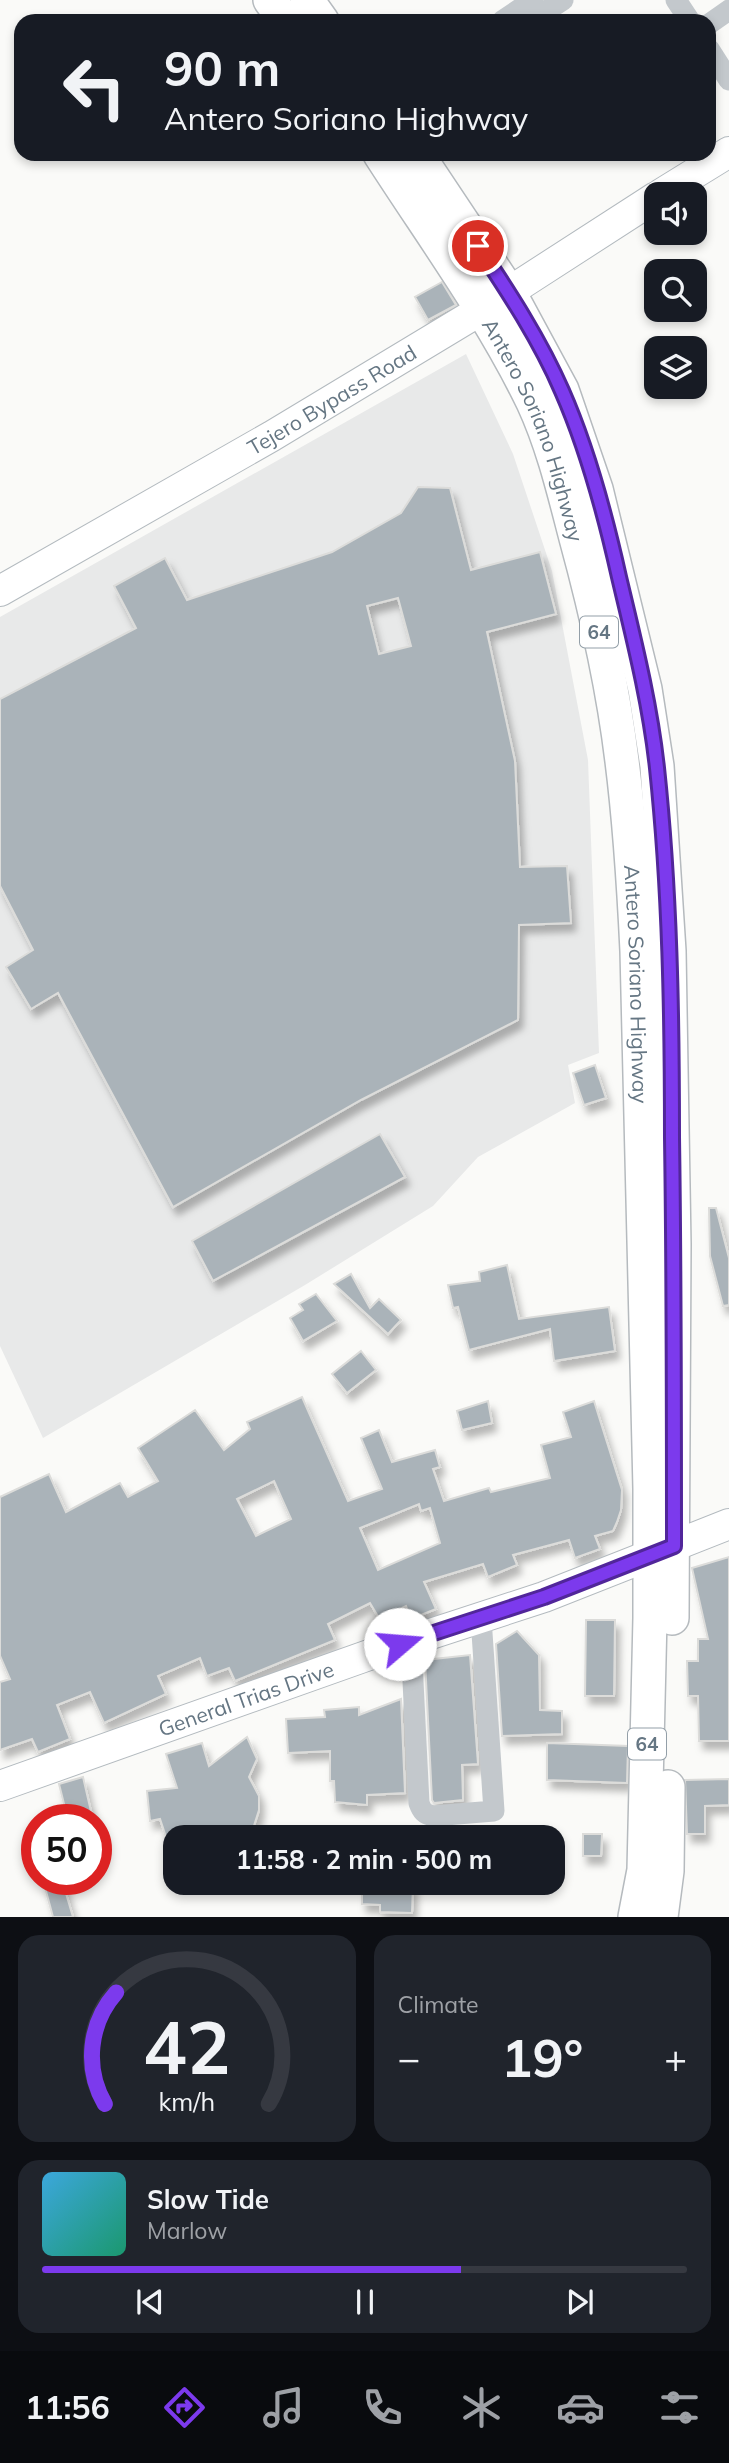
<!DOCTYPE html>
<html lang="en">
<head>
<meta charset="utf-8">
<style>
  :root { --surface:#171b24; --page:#20242c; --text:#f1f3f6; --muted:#9ea1a6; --line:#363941; --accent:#7c3aed }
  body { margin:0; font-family:Mulish,sans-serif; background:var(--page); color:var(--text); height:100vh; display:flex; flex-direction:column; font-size:26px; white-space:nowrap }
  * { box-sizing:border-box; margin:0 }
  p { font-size:23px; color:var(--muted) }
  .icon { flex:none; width:38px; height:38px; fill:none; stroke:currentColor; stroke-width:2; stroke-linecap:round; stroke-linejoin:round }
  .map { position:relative; height:1917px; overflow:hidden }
  .sheet { display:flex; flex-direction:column; gap:18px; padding:18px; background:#0d0f14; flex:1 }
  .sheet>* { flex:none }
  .guide { position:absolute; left:14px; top:14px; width:702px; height:147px; border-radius:21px; box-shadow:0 4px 10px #0003; background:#171b24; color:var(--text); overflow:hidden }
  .tools { position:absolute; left:644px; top:182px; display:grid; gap:14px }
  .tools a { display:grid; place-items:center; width:63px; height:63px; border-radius:14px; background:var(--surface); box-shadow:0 4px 10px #0003; font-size:35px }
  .speed { position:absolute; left:21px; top:1804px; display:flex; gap:14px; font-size:35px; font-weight:700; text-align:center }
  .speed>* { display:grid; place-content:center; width:91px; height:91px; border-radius:50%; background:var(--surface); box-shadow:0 4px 10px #0003; line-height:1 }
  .speed .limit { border:10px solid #d22; background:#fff; color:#111 }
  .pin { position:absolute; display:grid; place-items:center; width:60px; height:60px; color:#fff; margin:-30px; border:4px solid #fff; border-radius:50%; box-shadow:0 2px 7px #0007 }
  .me { position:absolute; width:77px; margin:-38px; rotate:72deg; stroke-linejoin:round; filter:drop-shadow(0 0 5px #0008) }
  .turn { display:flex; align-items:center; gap:24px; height:147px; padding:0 35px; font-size:32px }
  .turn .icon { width:91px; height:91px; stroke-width:2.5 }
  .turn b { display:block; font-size:49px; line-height:60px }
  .big { font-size:52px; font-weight:700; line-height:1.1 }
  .sheet .card { flex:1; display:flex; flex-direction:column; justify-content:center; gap:10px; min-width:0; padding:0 24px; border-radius:21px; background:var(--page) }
  .sheet .dial { align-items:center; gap:0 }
  .dial svg { height:182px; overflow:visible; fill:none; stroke:var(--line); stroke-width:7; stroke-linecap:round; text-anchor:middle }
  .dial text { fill:var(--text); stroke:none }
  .song { display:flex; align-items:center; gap:21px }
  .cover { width:84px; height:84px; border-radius:10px; background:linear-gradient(135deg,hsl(200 70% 55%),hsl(160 70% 35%)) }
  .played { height:7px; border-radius:4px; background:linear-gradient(90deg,var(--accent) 65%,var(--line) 65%) }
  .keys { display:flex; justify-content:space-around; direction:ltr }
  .heat { display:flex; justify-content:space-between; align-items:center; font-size:38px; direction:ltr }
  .sheet .tiles { flex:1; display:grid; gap:18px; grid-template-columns:1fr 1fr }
  .card:last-child { grid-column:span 2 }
  .trip { position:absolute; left:163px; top:1825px; width:402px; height:70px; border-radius:21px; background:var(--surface); box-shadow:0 4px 10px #0003; font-weight:700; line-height:70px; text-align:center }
  .menu { display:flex; height:112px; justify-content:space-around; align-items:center; background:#090b0e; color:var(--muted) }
  .menu .icon { width:49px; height:49px }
  .menu .on { color:var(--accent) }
  .menu b { font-size:32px; color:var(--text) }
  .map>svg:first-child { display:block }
  .built { fill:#e8e9e9 }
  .building { fill:#aab3b9; stroke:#dcdcda; stroke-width:2; fill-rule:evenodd; filter:url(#shadow) }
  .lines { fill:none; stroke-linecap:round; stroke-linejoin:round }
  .secondary-casing { stroke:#b3babf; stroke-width:32 }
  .primary-casing { stroke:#b5babe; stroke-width:36 }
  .street { stroke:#c3c8cc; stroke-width:21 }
  .secondary { stroke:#fff; stroke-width:30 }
  .primary { stroke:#fff; stroke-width:33 }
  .route-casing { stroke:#51269a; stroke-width:18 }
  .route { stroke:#7c3aed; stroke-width:12 }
  .labels { text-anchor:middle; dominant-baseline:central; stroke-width:7; stroke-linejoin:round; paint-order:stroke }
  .shield { fill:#fff; stroke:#939fa8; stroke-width:2 }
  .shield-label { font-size:19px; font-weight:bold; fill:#657683 }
  .street-label { font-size:21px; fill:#657683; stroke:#fff }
</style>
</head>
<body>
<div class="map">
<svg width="729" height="1917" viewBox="0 0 729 1917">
  <defs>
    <filter id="shadow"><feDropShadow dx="4.5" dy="8" stdDeviation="3.5" flood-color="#0004"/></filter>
  </defs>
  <rect width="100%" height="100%" fill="#fafaf8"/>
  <polygon class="built" points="466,354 513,454 552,571 588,760 599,1053 568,1065 575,1103 478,1157 433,1206 305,1285 43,1438 0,1346 0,617"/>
  <g class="building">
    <polygon points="442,282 456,305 428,320 415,297"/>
    <path d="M418 487 450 488 471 570 540 552 556 614 487 632 515 761 520 867 567 866 571 923 519 925 518 1020 361 1100 173 1207 58 993 31 1009 6 967 33 950 0 886V699L136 628 114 586 165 558 187 600 332 552 401 513ZM398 598 411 646 379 654 367 606Z"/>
    <polygon points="595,1065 606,1098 584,1105 573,1073"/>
    <polygon points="380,1134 405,1177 213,1281 192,1241"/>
    <polygon points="709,1208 716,1208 729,1258 729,1305 723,1306 710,1256"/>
    <polygon points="507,1265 519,1319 609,1307 615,1351 554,1361 550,1329 469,1350 458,1307 453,1308 448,1285 480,1281 479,1272"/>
    <polygon points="351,1274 370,1308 379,1299 401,1320 388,1334 334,1284"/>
    <polygon points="316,1294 337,1321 303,1341 290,1318 303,1310 299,1304"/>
    <polygon points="361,1351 376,1370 347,1393 332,1374"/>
    <path d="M302 1397 348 1501 382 1489 361 1438 379 1430 392 1462 435 1450 440 1467 433 1469 444 1501 489 1488 491 1492 550 1478 541 1445 571 1437 563 1412 594 1401 622 1490 621 1510 617 1522 613 1531 595 1536 600 1549 575 1558 569 1540 513 1555 517 1565 488 1577 483 1564 424 1582 436 1609 411 1619 406 1606 379 1618 370 1603 328 1624 335 1640 235 1681 229 1668 207 1676 200 1658 158 1676 166 1694 104 1723 90 1692 57 1705 70 1739 38 1752 32 1739 0 1750V1682L10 1679 0 1656V1497L49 1474 66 1512 120 1483 128 1497 158 1481 138 1448 195 1410 224 1450 250 1429 247 1422ZM274 1481 291 1519 256 1536 237 1499ZM419 1504 421 1511 430 1508 440 1543 378 1570 360 1528Z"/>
    <polygon points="488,1401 492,1423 462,1430 457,1411"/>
    <polygon points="729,1557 729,1741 699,1741 698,1696 688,1696 687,1661 698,1661 698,1639 708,1639 692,1568"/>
    <polygon points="586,1620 615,1620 614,1696 585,1696"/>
    <polygon points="517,1631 539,1655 540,1710 562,1711 562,1734 502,1736 496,1644"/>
    <polygon points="470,1655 478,1764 462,1765 463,1800 434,1803 432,1800 425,1660"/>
    <polygon points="401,1699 405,1793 367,1795 367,1805 335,1802 334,1781 330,1781 330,1751 288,1753 286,1719 325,1717 324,1710 359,1707 359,1715"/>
    <polygon points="247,1737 257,1759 249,1777 259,1796 259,1810 251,1835 237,1829 219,1838 202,1838 201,1835 183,1838 182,1832 166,1837 160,1819 150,1821 147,1791 177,1788 166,1754 202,1743 209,1766"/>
    <polygon points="547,1743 628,1746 627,1783 547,1780"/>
    <polygon points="83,1777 93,1820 68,1820 59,1784"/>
    <polygon points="729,1779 729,1805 705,1806 705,1834 687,1834 685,1780"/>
    <polygon points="464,1827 465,1837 431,1838 431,1829"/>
    <polygon points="583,1834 602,1834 601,1856 583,1856"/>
    <polygon points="43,1880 62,1880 73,1917 53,1917"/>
    <polygon points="362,1883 413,1884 412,1913 380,1912 380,1905 362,1904"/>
  </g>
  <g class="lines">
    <g class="secondary-casing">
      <g id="secondary">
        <polyline points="661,194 729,152"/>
        <path id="s1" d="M0 591 272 436 481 310 656 197"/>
        <path id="s2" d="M0 1786 400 1644 544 1597 729 1524"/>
      </g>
    </g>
    <g class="primary-casing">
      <g id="primary">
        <polyline points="270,0 285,21"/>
        <polyline points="307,0 322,21"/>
        <path id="s3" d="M380 154C432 235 491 315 533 402 553 445 564 492 576 538 596 611 613 686 622 761 630 824 634 888 637 951L650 1489V1618L644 1870 635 1917"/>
        <polyline points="417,154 509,292 562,390 596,489 645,689 657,766 669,951 674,1244 672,1618"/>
        <polyline points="661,1917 667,1871 668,1787"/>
      </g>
    </g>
    <g class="street">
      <polyline points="676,0 690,21"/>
      <polyline points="502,21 533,0"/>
      <polyline points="531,21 563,0"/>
      <polyline points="709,24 729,10"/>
      <polyline points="709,49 729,80"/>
      <path d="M411 1641 419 1803C422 1811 424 1814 433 1816L494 1811 481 1618"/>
    </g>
    <use href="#secondary" class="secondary"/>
    <use href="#primary" class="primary"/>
  </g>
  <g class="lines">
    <g class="route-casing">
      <path id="route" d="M400 1644 544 1597 674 1546C674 1410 674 1273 672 1137 672 1014 670 890 657 768 650 703 634 640 619 577 605 514 588 450 562 391 540 340 509 293 478 246"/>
    </g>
    <use href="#route" class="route"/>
  </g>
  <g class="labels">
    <g class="shield">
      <rect x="580" y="616.5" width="38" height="31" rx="5"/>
      <rect x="628" y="1728.5" width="38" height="31" rx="5"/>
    </g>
    <g class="shield-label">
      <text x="599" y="632">64</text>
      <text x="647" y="1744">64</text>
    </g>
    <g class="street-label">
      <text stroke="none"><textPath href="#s1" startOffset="383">Tejero Bypass Road</textPath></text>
      <text stroke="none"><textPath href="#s3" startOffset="318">Antero Soriano Highway</textPath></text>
      <text stroke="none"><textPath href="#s3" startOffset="886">Antero Soriano Highway</textPath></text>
      <text stroke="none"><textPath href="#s2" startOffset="261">General Trias Drive</textPath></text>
    </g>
  </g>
</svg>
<div class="tools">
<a><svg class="icon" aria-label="sound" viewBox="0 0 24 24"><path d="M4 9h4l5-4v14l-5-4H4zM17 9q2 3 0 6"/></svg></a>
<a><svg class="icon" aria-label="search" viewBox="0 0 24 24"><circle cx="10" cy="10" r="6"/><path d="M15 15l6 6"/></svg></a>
<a><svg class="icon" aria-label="layers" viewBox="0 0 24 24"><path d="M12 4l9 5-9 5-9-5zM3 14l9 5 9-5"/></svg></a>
</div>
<div class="speed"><div class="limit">50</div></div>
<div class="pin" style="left:478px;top:246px;background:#d93025"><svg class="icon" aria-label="arrive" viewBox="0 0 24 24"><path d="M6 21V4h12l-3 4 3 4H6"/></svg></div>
<svg class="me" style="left:400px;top:1644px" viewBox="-20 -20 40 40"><circle r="19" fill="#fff"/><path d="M0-13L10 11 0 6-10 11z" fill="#7c3aed"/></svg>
<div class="trip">11:58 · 2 min · 500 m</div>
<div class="guide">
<div class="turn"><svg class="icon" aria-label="left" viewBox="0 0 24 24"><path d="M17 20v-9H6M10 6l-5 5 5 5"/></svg><div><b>90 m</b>Antero Soriano Highway</div></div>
</div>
</div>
<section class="sheet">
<div class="tiles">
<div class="card dial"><svg viewBox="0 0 100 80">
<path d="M14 69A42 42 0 1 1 86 69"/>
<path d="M14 69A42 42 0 0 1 19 20" stroke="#7c3aed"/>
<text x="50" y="56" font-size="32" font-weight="700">42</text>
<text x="50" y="72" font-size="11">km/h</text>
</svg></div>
<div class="card"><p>Climate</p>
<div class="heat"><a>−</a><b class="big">19°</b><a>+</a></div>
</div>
<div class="card">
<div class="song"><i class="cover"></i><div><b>Slow Tide</b><p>Marlow</p></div></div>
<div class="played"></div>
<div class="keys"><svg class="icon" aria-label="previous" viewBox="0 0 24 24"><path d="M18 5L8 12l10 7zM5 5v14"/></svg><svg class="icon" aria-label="pause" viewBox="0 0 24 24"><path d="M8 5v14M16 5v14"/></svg><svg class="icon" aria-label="next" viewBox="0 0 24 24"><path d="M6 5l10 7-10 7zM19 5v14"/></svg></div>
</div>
</div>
</section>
<nav class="menu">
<b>11:56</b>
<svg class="icon on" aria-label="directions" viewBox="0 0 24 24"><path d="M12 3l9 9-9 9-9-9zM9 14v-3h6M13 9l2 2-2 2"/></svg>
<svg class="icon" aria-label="music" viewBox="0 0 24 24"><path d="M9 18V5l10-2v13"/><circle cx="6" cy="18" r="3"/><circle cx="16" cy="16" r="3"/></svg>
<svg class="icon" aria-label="phone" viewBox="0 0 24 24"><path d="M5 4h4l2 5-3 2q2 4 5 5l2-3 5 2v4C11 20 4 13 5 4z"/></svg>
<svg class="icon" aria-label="climate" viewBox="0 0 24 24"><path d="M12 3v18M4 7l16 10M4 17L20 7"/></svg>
<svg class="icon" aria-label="car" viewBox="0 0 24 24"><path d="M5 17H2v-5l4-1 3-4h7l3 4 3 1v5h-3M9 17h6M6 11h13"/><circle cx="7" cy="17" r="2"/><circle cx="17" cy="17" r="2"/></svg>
<svg class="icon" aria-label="filters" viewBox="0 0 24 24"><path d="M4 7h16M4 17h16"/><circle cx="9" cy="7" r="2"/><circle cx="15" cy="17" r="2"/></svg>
</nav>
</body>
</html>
